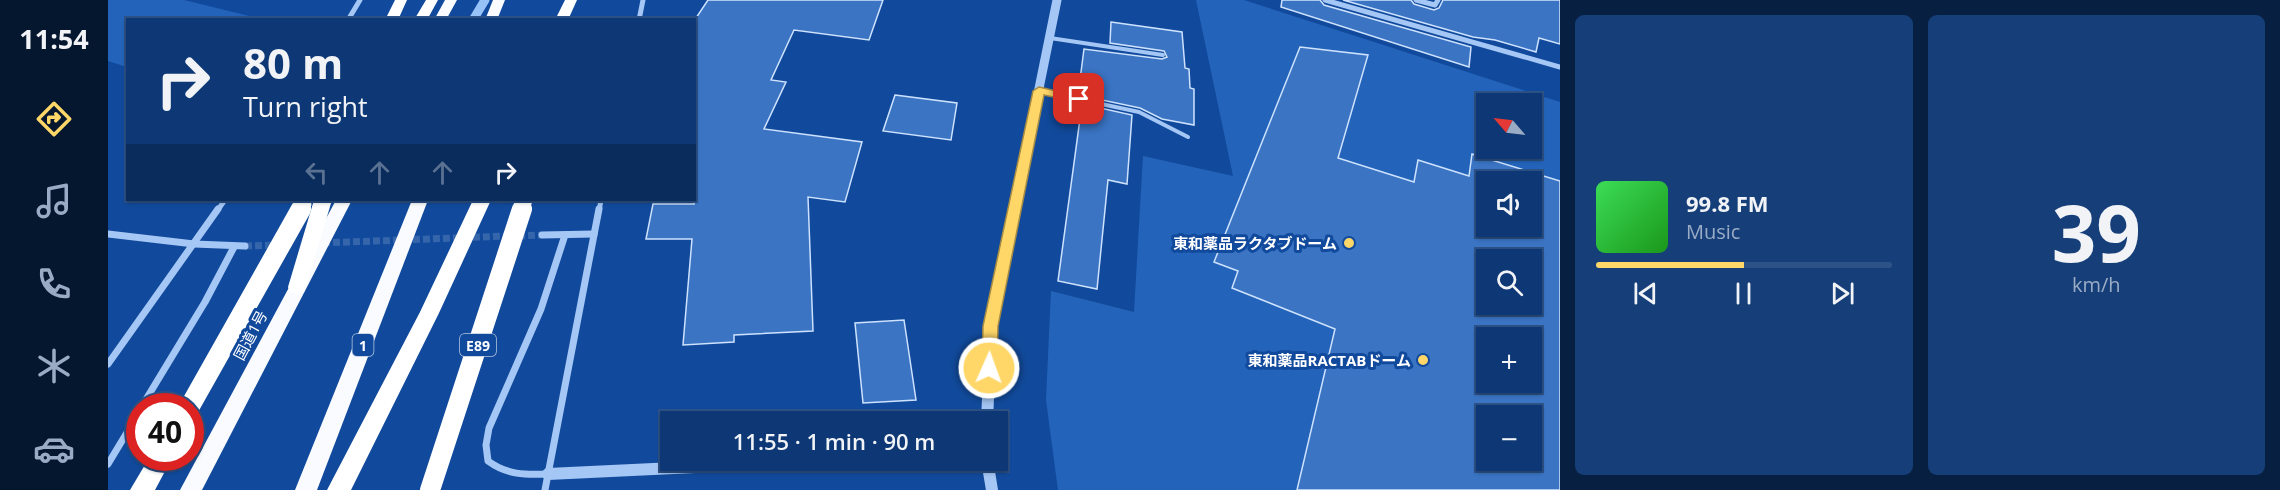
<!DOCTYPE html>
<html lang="en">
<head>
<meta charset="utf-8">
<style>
  :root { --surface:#0d3875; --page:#163f7a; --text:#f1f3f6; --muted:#9aacc5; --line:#2d5287; --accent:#ffd769 }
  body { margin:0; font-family:"Open Sans","Noto Sans JP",sans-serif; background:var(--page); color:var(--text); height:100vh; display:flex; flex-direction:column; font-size:22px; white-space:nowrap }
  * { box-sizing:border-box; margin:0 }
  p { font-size:20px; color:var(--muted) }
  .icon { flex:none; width:33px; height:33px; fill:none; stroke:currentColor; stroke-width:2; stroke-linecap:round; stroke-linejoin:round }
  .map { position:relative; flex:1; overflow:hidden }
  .drawer { display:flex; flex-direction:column; gap:15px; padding:15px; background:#071f40; width:720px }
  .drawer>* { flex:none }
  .guide { position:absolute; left:18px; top:18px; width:570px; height:183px; border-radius:0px; box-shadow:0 2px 4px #0004,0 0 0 2px var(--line); background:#0d3875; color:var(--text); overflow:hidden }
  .needle { width:39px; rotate:298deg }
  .fabs { position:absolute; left:1368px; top:93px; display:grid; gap:12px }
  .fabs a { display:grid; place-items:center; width:66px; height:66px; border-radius:0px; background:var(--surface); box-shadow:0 2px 4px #0004,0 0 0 2px var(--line); font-size:30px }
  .speed { position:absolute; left:18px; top:393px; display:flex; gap:12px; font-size:30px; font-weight:700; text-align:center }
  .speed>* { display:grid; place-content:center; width:78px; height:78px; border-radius:50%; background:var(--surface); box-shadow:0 2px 4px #0004,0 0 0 2px var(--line); line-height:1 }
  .speed .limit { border:9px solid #d22; background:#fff; color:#111 }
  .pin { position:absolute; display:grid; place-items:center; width:51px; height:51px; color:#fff; margin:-26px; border-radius:12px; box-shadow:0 3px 9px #0006 }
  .me { position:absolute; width:66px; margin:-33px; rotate:2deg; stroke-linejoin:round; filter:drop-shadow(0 0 4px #0008) }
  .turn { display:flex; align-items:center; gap:21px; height:126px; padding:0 18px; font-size:27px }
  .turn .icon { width:78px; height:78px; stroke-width:2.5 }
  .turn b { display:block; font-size:42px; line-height:51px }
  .lanes { display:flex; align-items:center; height:57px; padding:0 18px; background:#0003; justify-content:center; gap:30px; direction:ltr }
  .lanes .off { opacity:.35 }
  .drawer .card { flex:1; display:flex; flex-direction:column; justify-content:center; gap:9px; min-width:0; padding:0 21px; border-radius:9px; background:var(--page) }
  .drawer .dial { align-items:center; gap:0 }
  .dial b { font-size:78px; line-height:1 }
  .song { display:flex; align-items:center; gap:18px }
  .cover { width:72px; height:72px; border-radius:9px; background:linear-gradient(135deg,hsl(130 70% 55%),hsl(120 70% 35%)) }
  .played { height:6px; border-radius:3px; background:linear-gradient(90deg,var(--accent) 50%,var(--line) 50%) }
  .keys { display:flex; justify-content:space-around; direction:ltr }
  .drawer .tiles { flex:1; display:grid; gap:15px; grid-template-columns:repeat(2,1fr) }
  .trip { position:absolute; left:552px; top:411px; width:348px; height:60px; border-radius:0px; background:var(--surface); box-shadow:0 2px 4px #0004,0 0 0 2px var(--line); font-weight:600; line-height:60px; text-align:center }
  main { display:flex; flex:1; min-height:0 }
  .tab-bar { display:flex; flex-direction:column; width:108px; justify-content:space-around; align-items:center; background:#05162f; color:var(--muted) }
  .tab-bar .icon { width:42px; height:42px }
  .tab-bar .current { color:var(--accent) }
  .tab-bar b { font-size:27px; color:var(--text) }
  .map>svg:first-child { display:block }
  .green { fill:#2364ba; fill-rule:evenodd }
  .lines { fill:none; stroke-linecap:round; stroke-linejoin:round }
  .stream { stroke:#97c2f8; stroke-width:9 }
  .building { fill:#3a74c3; stroke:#cee2fe; stroke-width:1.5; fill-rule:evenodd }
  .minor-tunnel { stroke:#3565ab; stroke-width:7; stroke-dasharray:7 3; stroke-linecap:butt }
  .service { stroke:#a5c7f5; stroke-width:4 }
  .minor-far1 { stroke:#a5c7f5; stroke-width:5 }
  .minor { stroke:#a5c7f5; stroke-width:7 }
  .tertiary-far1 { stroke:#a5c7f5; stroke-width:9 }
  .tertiary { stroke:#a5c7f5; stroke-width:12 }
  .trunk { fill:#f9fbff; fill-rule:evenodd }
  .motorway { fill:#fff; fill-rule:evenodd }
  .motorway-bridge-far1 { stroke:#fff; stroke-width:15 }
  .motorway-bridge { stroke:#fff; stroke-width:20 }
  .route { fill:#ffd769; stroke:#a68c44; stroke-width:1.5 }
  .poi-dot { fill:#ffd769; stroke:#114a9c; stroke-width:2 }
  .labels { text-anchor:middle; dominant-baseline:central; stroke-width:6; stroke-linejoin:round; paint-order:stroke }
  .shield { fill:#114a9c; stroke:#b8c9e1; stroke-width:1.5 }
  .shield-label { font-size:14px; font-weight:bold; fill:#fff }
  .poi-label { font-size:15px; font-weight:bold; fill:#fff; stroke:#114a9c; text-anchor:end }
  .street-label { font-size:15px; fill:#fff; stroke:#114a9c }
</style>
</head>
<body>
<main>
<nav class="tab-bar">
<b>11:54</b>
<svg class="icon current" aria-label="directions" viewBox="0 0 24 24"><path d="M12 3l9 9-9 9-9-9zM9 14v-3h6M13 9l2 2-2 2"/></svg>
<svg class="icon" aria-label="music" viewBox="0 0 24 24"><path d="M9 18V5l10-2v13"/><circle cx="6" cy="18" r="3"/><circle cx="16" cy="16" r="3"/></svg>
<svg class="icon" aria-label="phone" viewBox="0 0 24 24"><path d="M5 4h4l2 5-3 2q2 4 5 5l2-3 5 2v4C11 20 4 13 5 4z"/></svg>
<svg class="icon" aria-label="climate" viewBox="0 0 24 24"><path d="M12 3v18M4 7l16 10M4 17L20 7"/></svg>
<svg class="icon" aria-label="car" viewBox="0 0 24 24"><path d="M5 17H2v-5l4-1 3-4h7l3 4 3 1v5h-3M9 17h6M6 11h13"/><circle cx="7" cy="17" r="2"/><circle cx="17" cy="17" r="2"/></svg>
</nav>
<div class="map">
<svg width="1452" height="490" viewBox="0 0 1452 490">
  <rect width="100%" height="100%" fill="#114a9c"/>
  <g class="green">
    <polygon points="0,0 76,0 153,19 20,20 19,67 0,61"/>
    <path d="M1088 0H1136L1452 102V490H950L938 400 943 291 1026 312 1035 156 1125 176ZM1378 104H1424V148H1378ZM1378 182H1424V226H1378ZM1378 260H1424V304H1378ZM1378 338H1424V382H1378ZM1378 416H1424V460H1378Z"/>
  </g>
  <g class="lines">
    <polyline class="stream" points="365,20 377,0"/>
  </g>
  <g class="building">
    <polygon points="600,0 775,0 761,40 686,30 663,80 678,82 656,129 754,142 737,202 700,197 705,331 626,335 626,342 575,345 584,239 538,239 545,204 586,204 586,21"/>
    <polygon points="1174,0 1212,0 1216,5 1363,47 1361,67 1173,7"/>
    <polygon points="1235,0 1303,0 1306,4 1326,10 1331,8 1335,0 1452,0 1452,44 1431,38 1428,52 1387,40 1365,37"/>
    <polygon points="1003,22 1074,32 1077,68 1081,69 1082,88 1086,89 1086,125 1054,119 1032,108 970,95 976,49 1054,59 1059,57 1056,51 1002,43"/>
    <path d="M1192 47 1260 55 1230 158 1306 182 1310 160 1361 176 1364 154 1452 181V490H1189L1227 329 1124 288 1130 271 1106 262ZM1378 182H1424V226H1378ZM1378 260H1424V304H1378ZM1378 338H1424V382H1378ZM1378 416H1424V460H1378Z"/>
    <polygon points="787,95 849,103 843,140 775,131"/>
    <polygon points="974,104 1024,115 1019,184 1000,180 989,289 950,281"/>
    <polygon points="796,320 808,400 755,403 747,323"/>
  </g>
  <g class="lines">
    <g class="minor-tunnel">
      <polyline points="410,236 434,235"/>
      <polyline points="215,243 400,236"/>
      <polyline points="137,246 169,245"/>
    </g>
    <g class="service">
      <polyline points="942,38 1055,55"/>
      <polyline points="932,91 1031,112 1080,137"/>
    </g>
    <g class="minor-far1">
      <polyline points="1217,0 1452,67"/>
      <polyline points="1308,0 1327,5 1330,0"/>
      <polyline points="240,20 252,0"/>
      <polyline points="531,20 535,0"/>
      <polyline points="109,211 117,200"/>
      <polyline points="491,211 493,200"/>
    </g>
    <g class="minor">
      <polyline points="0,234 86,244 137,246"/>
      <polyline points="434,235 486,234"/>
      <polyline points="0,364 110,209"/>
      <polyline points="34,406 97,302 126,247"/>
      <polyline points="0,464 32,411"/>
      <path d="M440 474C417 475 399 475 380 461L378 445 381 428 433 309 457 235"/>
      <polyline points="437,490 491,209"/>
    </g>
    <polyline class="tertiary-far1" points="906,211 949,0"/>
    <g class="tertiary">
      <polyline points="879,422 883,326 907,209"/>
      <polyline points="879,460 884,490"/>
      <polyline points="440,474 733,460"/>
    </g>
    <g class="trunk">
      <polygon points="337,0 349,0 338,20 326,20"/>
      <polygon points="385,0 397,0 389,20 377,20"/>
      <polygon points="228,200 244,200 94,490 72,490"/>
      <polygon points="304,200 320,200 209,490 187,490"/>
    </g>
    <g class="motorway">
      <polygon points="287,0 299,0 290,20 277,20"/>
      <polygon points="318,0 330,0 319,20 306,20"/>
      <polygon points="457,0 469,0 460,20 447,20"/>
      <polygon points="206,200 224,200 198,287 196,292 189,294 182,292 180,287"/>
      <polygon points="365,200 383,200 331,313 243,490 219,490 312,312"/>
      <polygon points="41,458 64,458 47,490 22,490"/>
    </g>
    <g class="motorway-bridge-far1">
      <polyline points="192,211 196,204"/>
      <polyline points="413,211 417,200"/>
    </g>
    <g class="motorway-bridge">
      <polyline points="82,406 193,209"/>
      <polyline points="322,490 414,209"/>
    </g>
  </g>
  <polygon class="route" points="931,87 975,97 977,99 971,103 936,95 890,326 889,368 887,373 881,375 876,373 874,368 875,326 925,91"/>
  <g class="poi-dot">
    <circle cx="1241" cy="243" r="6"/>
    <circle cx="1315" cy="360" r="6"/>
  </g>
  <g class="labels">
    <g class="shield">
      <rect x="244.5" y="334" width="21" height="22" rx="4.5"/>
      <rect x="352" y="334" width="36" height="22" rx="4.5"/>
    </g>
    <g class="shield-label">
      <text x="255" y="345">1</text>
      <text x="370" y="345">E89</text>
    </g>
    <g class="poi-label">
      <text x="1229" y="243">東和薬品ラクタブドーム</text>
      <text x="1303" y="360">東和薬品RACTABドーム</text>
    </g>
    <g class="street-label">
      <text transform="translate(142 335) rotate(-62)">国道1号</text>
    </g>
  </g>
</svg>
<div class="fabs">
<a><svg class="needle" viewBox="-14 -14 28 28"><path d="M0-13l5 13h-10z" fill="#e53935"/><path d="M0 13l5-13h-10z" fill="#9aacc5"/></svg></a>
<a><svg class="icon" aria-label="sound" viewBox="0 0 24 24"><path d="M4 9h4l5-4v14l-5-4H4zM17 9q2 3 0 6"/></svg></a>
<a><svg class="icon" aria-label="search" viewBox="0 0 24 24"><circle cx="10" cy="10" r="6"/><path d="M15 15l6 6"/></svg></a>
<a>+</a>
<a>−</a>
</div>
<div class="speed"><div class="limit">40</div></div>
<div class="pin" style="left:971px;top:99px;background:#d93025"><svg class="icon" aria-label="arrive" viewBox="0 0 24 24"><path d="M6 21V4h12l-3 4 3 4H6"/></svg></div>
<svg class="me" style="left:881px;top:368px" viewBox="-20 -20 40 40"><circle r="17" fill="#ffd769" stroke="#fff" stroke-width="3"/><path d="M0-11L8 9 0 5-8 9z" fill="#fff"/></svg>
<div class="trip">11:55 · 1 min · 90 m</div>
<div class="guide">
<div class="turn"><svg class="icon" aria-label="right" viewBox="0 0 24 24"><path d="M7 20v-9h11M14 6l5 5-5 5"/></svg><div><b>80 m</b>Turn right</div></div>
<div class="lanes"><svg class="icon off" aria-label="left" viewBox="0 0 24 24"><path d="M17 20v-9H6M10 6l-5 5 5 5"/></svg><svg class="icon off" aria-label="ahead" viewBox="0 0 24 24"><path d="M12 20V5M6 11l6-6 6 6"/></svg><svg class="icon off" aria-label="ahead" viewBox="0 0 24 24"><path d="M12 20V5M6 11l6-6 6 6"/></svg><svg class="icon" aria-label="right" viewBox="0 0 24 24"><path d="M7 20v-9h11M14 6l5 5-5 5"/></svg></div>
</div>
</div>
<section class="drawer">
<div class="tiles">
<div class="card">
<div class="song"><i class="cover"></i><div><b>99.8 FM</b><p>Music</p></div></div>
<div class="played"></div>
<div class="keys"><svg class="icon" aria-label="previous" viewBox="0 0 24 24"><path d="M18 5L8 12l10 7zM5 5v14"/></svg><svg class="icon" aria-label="pause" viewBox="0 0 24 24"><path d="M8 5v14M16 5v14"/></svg><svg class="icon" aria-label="next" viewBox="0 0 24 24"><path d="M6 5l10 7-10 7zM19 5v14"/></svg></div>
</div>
<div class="card dial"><b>39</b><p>km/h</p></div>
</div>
</section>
</main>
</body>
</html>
